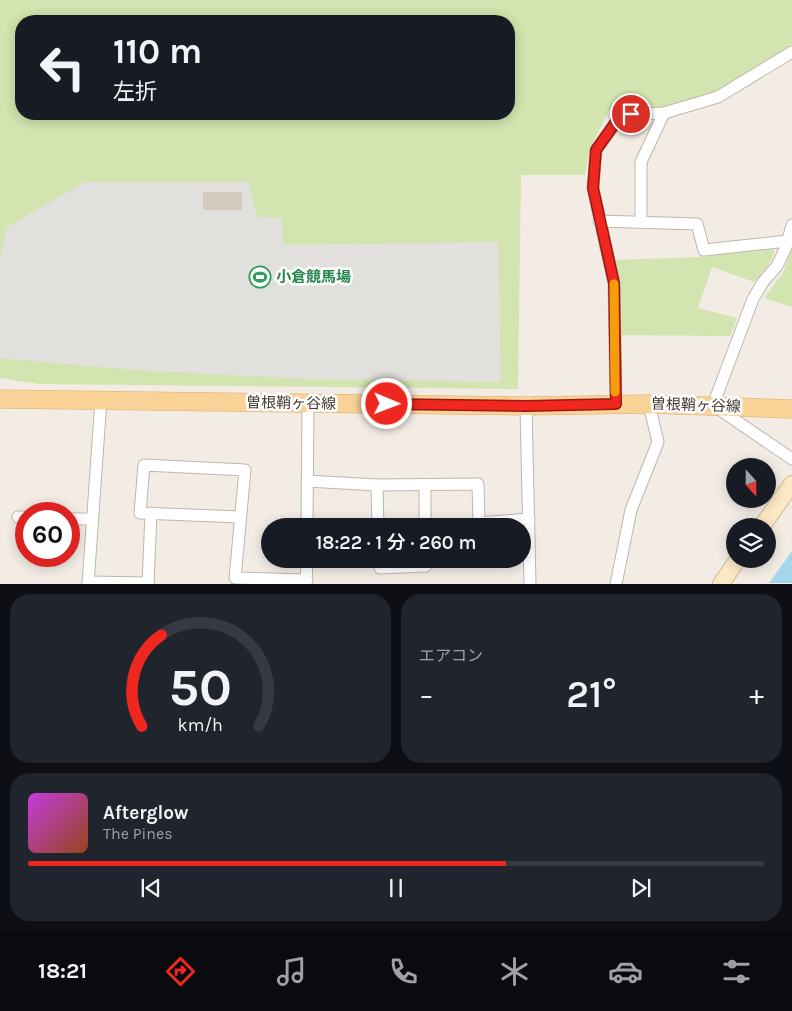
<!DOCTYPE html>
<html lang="ja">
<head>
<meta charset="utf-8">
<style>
  :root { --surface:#171b24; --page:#20242c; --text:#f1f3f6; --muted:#9ea1a6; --line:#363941; --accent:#ef271f }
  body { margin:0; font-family:Karla,"Noto Sans JP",sans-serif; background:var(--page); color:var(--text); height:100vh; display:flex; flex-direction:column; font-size:19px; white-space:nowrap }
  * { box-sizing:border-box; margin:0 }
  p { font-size:16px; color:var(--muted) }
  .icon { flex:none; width:28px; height:28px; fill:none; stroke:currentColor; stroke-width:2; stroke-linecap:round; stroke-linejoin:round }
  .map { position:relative; height:584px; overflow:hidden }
  .side { display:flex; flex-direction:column; gap:10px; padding:10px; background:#0d0f14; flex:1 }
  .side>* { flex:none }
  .guide { position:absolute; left:15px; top:15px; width:500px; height:105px; border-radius:20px; box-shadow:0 2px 12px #0003; background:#171b24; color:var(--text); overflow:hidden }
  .needle { width:32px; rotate:159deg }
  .tools { position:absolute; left:726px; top:458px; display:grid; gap:10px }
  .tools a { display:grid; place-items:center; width:50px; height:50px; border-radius:50%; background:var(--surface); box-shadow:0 2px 12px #0003; font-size:25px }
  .speed { position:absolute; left:15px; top:502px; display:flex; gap:10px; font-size:25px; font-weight:700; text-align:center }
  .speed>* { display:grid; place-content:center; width:65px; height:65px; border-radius:50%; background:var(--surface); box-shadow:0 2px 12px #0003; line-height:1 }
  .speed .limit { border:8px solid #d22; background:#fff; color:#111 }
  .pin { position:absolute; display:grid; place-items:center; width:42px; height:42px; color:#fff; margin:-21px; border:2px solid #fff; border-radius:50%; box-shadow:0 1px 5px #0007 }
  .me { position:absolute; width:55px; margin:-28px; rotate:91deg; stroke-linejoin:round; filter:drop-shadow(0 0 4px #0008) }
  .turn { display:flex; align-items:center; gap:18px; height:105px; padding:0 15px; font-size:22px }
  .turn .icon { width:65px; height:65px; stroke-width:2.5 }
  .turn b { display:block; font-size:35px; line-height:42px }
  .big { font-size:38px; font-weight:600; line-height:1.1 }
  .side .widget { flex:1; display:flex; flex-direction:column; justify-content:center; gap:8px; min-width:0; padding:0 18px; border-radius:20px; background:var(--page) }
  .side .dial { align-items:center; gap:0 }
  .dial svg { height:130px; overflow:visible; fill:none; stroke:var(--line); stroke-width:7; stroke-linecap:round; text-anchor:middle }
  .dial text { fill:var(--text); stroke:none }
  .song { display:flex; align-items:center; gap:15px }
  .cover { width:60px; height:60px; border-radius:8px; background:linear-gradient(135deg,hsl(290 70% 55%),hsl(20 70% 35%)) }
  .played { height:5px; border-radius:2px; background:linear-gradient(90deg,var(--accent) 65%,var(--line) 65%) }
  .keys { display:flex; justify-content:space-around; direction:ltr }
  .heat { display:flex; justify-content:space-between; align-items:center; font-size:28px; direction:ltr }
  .side .tiles { flex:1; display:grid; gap:10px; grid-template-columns:1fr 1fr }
  .widget:last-child { grid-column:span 2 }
  .trip { position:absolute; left:261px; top:518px; width:270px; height:50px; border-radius:25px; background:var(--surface); box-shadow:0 2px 12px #0003; font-weight:600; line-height:50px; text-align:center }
  .menu { display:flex; height:80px; justify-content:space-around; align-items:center; background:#090b0e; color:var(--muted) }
  .menu .icon { width:35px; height:35px }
  .menu .on { color:var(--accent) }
  .menu b { font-size:22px; color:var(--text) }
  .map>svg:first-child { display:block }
  .green { fill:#d2e4af; fill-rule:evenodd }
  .parking { fill:#e2e0dd }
  .water { fill:#a4d6ec }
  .building { fill:#d5cabe }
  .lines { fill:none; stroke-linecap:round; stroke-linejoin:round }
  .street-casing { stroke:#bfb6ab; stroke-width:13 }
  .secondary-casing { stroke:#cfba97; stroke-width:18 }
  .primary-casing { stroke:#ddad68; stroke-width:19 }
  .street { stroke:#fff; stroke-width:11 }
  .secondary { stroke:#fce8c5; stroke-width:16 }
  .primary { stroke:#f9d297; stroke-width:18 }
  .route-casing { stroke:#9b1914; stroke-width:12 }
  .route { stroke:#ef271f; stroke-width:9 }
  .slow { stroke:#f59e0b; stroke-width:9 }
  .labels { text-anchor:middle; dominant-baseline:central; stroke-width:5; stroke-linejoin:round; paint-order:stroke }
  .leisure-label { font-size:15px; font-weight:bold; fill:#27864d; stroke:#fff; text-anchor:start }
  .street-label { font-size:15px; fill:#443c35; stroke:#fff }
</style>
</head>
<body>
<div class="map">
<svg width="792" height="584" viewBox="0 0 792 584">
  <rect width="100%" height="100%" fill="#f2ece5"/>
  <g class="green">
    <path d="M0 0H792V44C756 70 719 94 676 105 656 110 631 109 610 109L590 148 585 175H521L518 389 39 384 0 378ZM21 21H509V114H21Z"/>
    <polygon points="771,248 775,252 768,266 754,282 712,267 698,308 737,318 730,336 620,335 614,260 699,257"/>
    <polygon points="792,249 792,307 764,298 783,273"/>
  </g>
  <polygon class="parking" points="85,182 248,182 257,217 282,218 283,245 498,242 501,382 310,379 133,370 0,358 0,259 7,227"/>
  <polygon class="water" points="792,551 792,583 769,583"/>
  <rect class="building" x="203" y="192" width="39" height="18"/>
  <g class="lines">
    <g class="street-casing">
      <g id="street">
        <polyline points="599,221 697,224 704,250 788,241"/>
        <polyline points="641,221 641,162 664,113"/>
        <polyline points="792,225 786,247 777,266 763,282 753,299 713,405 792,459"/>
        <polyline points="616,404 614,283 593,188 596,150 621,115 664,113 718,97 792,52"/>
        <polyline points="526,406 530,584"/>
        <polyline points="307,481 377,485 478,484 479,523 529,519"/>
        <polyline points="377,485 378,526"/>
        <polyline points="425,486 425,526"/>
        <polyline points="18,517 26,517"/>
        <polyline points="240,517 140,513 144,465 245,470 235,578 307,580"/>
        <polyline points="69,519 92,519"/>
        <polyline points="307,526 308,403"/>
        <polyline points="379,559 380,568 426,566 426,559"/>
        <polyline points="88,582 148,583"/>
        <polyline points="88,584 101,400"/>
        <polyline points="148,584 151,513"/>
        <polyline points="306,584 307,559"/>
        <polyline points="616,584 631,510 658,442 649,404"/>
      </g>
    </g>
    <g class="secondary-casing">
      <g id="secondary">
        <polyline points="762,526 792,484"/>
        <polyline points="721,584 738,559"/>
      </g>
    </g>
    <g class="primary-casing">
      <polyline id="primary" points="0,399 526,406 649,404 792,409"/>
    </g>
    <use href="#street" class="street"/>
    <use href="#secondary" class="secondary"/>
    <use href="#primary" class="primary"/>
  </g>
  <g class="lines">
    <g class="route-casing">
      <polyline id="route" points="387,404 526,406 616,404 614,283 593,188 596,150 621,115 631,114"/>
    </g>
    <use href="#route" class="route"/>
    <polyline class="slow" points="614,284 615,392"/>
  </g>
  <defs>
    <g id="stadium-ring" transform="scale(1.125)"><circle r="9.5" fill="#fff" stroke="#2e9e5b" stroke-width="1.5"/><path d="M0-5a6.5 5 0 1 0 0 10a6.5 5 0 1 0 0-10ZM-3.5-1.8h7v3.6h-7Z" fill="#2e9e5b"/></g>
  </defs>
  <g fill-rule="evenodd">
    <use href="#stadium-ring" x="260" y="277"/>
  </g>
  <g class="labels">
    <g class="leisure-label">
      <text x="276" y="277">小倉競馬場</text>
    </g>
    <g class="street-label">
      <text transform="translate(291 403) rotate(1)">曽根鞘ヶ谷線</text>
      <text transform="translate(696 405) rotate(2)">曽根鞘ヶ谷線</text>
    </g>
  </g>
</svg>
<div class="tools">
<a><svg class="needle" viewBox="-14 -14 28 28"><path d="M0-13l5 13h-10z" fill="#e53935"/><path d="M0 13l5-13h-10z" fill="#9ea1a6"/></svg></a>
<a><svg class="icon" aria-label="layers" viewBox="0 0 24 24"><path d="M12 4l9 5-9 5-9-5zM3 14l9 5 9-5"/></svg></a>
</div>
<div class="speed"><div class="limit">60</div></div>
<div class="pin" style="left:631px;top:114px;background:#d93025"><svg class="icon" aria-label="arrive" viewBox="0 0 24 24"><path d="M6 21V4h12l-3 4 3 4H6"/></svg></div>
<svg class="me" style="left:387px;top:404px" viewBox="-20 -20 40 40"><circle r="17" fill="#ef271f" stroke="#fff" stroke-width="3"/><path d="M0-11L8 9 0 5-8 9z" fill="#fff"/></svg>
<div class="trip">18:22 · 1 分 · 260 m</div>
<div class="guide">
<div class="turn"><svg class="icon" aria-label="left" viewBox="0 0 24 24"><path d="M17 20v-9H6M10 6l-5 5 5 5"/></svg><div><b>110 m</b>左折</div></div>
</div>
</div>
<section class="side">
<div class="tiles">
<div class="widget dial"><svg viewBox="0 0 100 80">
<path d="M14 69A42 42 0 1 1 86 69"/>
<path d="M14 69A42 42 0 0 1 26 13" stroke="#ef271f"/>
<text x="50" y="56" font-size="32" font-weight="700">50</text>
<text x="50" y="72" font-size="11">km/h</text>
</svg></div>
<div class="widget"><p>エアコン</p>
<div class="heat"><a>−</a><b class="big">21°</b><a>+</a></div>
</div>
<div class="widget">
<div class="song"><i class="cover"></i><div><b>Afterglow</b><p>The Pines</p></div></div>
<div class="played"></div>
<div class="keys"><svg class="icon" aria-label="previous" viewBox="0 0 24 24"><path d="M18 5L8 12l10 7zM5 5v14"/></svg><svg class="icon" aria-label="pause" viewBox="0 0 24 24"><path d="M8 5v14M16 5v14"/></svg><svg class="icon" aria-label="next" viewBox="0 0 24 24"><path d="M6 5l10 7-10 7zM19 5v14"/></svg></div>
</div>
</div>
</section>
<nav class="menu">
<b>18:21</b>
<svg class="icon on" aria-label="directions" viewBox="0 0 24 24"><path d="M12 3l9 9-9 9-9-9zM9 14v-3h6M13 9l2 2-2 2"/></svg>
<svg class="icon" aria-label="music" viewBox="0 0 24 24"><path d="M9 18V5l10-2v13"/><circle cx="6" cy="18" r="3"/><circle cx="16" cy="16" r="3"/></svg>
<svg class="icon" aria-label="phone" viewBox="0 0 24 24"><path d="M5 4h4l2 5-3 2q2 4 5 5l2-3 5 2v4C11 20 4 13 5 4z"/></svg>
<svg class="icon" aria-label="climate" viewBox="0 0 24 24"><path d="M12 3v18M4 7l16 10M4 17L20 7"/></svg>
<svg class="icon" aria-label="car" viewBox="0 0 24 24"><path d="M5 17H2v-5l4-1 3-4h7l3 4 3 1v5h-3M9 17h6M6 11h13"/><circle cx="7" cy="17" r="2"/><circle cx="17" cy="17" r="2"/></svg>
<svg class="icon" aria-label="filters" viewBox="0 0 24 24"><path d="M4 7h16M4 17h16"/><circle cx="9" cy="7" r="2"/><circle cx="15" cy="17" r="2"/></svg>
</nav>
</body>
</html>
